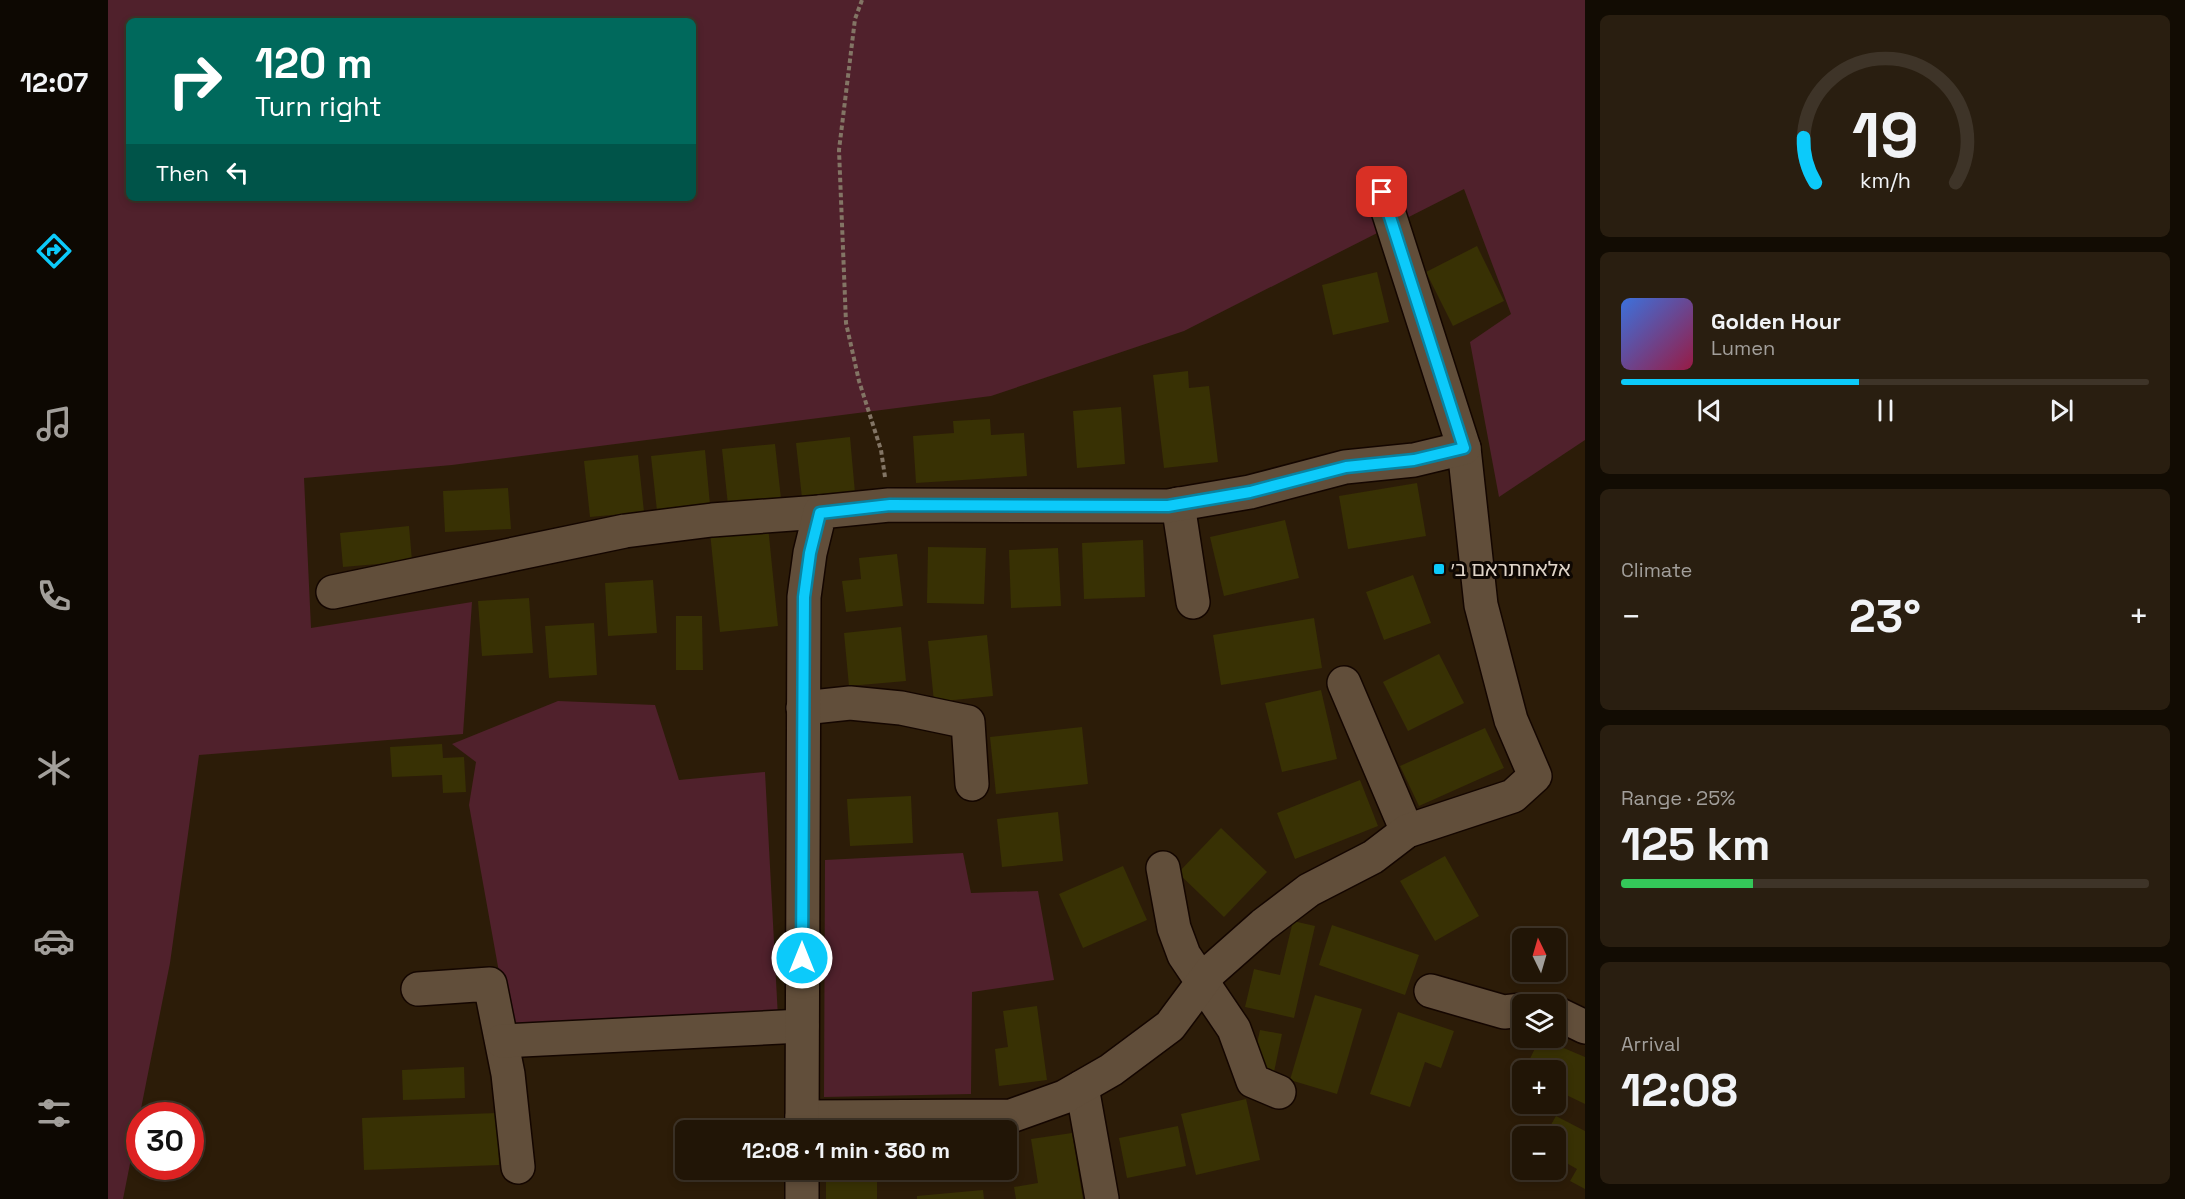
<!DOCTYPE html>
<html lang="en">
<head>
<meta charset="utf-8">
<style>
  :root { --surface:#211506; --page:#291e10; --text:#f1f3f6; --muted:#a29f9b; --line:#3e3428; --accent:#0ccafa }
  body { margin:0; font-family:"Space Grotesk","Noto Sans Hebrew",sans-serif; background:var(--page); color:var(--text); height:100vh; display:flex; flex-direction:column; font-size:22px; white-space:nowrap }
  * { box-sizing:border-box; margin:0 }
  p { font-size:20px; color:var(--muted) }
  .icon { flex:none; width:33px; height:33px; fill:none; stroke:currentColor; stroke-width:2; stroke-linecap:round; stroke-linejoin:round }
  .map { position:relative; flex:1; overflow:hidden }
  .drawer { display:flex; flex-direction:column; gap:15px; padding:15px; background:#120c03; width:600px }
  .drawer>* { flex:none }
  .hud { position:absolute; left:18px; top:18px; width:570px; height:183px; border-radius:9px; box-shadow:0 3px 9px #0003,0 0 0 2px var(--line); background:#00695c; color:#fff; overflow:hidden }
  .needle { width:39px; rotate:355deg }
  .fabs { position:absolute; left:1404px; top:928px; display:grid; gap:12px }
  .fabs a { display:grid; place-items:center; width:54px; height:54px; border-radius:9px; background:var(--surface); box-shadow:0 3px 9px #0003,0 0 0 2px var(--line); font-size:30px }
  .speed { position:absolute; left:18px; top:1102px; display:flex; gap:12px; font-size:30px; font-weight:700; text-align:center }
  .speed>* { display:grid; place-content:center; width:78px; height:78px; border-radius:50%; background:var(--surface); box-shadow:0 3px 9px #0003,0 0 0 2px var(--line); line-height:1 }
  .speed .limit { border:9px solid #d22; background:#fff; color:#111 }
  .pin { position:absolute; display:grid; place-items:center; width:51px; height:51px; color:#fff; margin:-26px; border-radius:12px; box-shadow:0 3px 9px #0006 }
  .me { position:absolute; width:66px; margin:-33px; rotate:0deg; stroke-linejoin:round; filter:drop-shadow(0 0 4px #0008) }
  .turn { display:flex; align-items:center; gap:21px; height:126px; padding:0 30px; font-size:27px }
  .turn .icon { width:78px; height:78px; stroke-width:2.5 }
  .turn b { display:block; font-size:42px; line-height:51px }
  .then { display:flex; align-items:center; height:57px; padding:0 30px; background:#0003; gap:12px; font-size:22px }
  .big { font-size:45px; font-weight:800; line-height:1.1 }
  .drawer .tile { flex:1; display:flex; flex-direction:column; justify-content:center; gap:9px; min-width:0; padding:0 21px; border-radius:9px; background:var(--page) }
  .drawer .dial { align-items:center; gap:0 }
  .dial svg { height:156px; overflow:visible; fill:none; stroke:var(--line); stroke-width:7; stroke-linecap:round; text-anchor:middle }
  .dial text { fill:var(--text); stroke:none }
  .song { display:flex; align-items:center; gap:18px }
  .cover { width:72px; height:72px; border-radius:9px; background:linear-gradient(135deg,hsl(220 70% 55%),hsl(340 70% 35%)) }
  .played { height:6px; border-radius:3px; background:linear-gradient(90deg,var(--accent) 45%,var(--line) 45%) }
  .keys { display:flex; justify-content:space-around; direction:ltr }
  .heat { display:flex; justify-content:space-between; align-items:center; font-size:33px; direction:ltr }
  .charge { height:9px; border-radius:4px; background:linear-gradient(90deg,#34c759 25%,var(--line) 0) }
  .trip { position:absolute; left:567px; top:1120px; width:342px; height:60px; border-radius:9px; background:var(--surface); box-shadow:0 3px 9px #0003,0 0 0 2px var(--line); font-weight:800; line-height:60px; text-align:center }
  main { display:flex; flex:1; min-height:0 }
  .dock { display:flex; flex-direction:column; width:108px; justify-content:space-around; align-items:center; background:#0d0802; color:var(--muted) }
  .dock .icon { width:42px; height:42px }
  .dock .active { color:var(--accent) }
  .dock b { font-size:27px; color:var(--text) }
  .map>svg:first-child { display:block }
  .green { fill:#50212c; fill-rule:evenodd }
  .building { fill:#383104 }
  .lines { fill:none; stroke-linecap:round; stroke-linejoin:round }
  .minor-casing { stroke:#140600; stroke-width:36 }
  .path { stroke:#837565; stroke-width:4; stroke-dasharray:4.5 3; stroke-linecap:butt }
  .minor { stroke:#614e3a; stroke-width:33 }
  .route-casing { stroke:#0883a2; stroke-width:15 }
  .route { stroke:#0ccafa; stroke-width:10 }
  .poi-dot { fill:#0ccafa; stroke:#0f0803; stroke-width:2 }
  .labels { text-anchor:middle; dominant-baseline:central; stroke-width:6; stroke-linejoin:round; paint-order:stroke }
  .poi-label { font-size:20px; fill:#e0d5c9; stroke:#0f0803; text-anchor:start }
</style>
</head>
<body>
<main>
<nav class="dock">
<b>12:07</b>
<svg class="icon active" aria-label="directions" viewBox="0 0 24 24"><path d="M12 3l9 9-9 9-9-9zM9 14v-3h6M13 9l2 2-2 2"/></svg>
<svg class="icon" aria-label="music" viewBox="0 0 24 24"><path d="M9 18V5l10-2v13"/><circle cx="6" cy="18" r="3"/><circle cx="16" cy="16" r="3"/></svg>
<svg class="icon" aria-label="phone" viewBox="0 0 24 24"><path d="M5 4h4l2 5-3 2q2 4 5 5l2-3 5 2v4C11 20 4 13 5 4z"/></svg>
<svg class="icon" aria-label="climate" viewBox="0 0 24 24"><path d="M12 3v18M4 7l16 10M4 17L20 7"/></svg>
<svg class="icon" aria-label="car" viewBox="0 0 24 24"><path d="M5 17H2v-5l4-1 3-4h7l3 4 3 1v5h-3M9 17h6M6 11h13"/><circle cx="7" cy="17" r="2"/><circle cx="17" cy="17" r="2"/></svg>
<svg class="icon" aria-label="filters" viewBox="0 0 24 24"><path d="M4 7h16M4 17h16"/><circle cx="9" cy="7" r="2"/><circle cx="15" cy="17" r="2"/></svg>
</nav>
<div class="map">
<svg width="1477" height="1199" viewBox="0 0 1477 1199">
  <rect width="100%" height="100%" fill="#2c1c08"/>
  <g class="green">
    <path d="M0 0H1477V440L1391 497 1362 342 1403 314 1356 189 1076 331 883 396 344 465 196 478 203 628 364 602 355 734 91 755 62 963 15 1199H0ZM21 21H585V198H21Z"/>
    <polygon points="450,701 547,705 571,780 657,772 670,1018 401,1028 361,805 368,762 344,744"/>
    <polygon points="855,853 863,893 930,891 946,980 864,992 863,1094 716,1097 717,860"/>
  </g>
  <g class="building">
    <polygon points="1369,246 1396,301 1345,326 1318,272"/>
    <polygon points="1269,272 1281,322 1225,335 1214,285"/>
    <polygon points="1080,371 1081,388 1101,386 1110,462 1056,468 1045,375"/>
    <polygon points="1013,407 1017,464 969,468 965,411"/>
    <polygon points="882,419 883,435 916,433 919,476 808,483 805,436 846,433 845,421"/>
    <polygon points="742,437 747,493 694,498 688,443"/>
    <polygon points="667,444 673,499 620,505 614,449"/>
    <polygon points="597,450 602,505 549,511 543,456"/>
    <polygon points="530,455 536,512 482,517 476,461"/>
    <polygon points="1309,483 1318,536 1240,549 1231,496"/>
    <polygon points="400,488 403,529 337,532 335,491"/>
    <polygon points="1177,520 1191,578 1116,596 1102,537"/>
    <polygon points="301,526 304,561 235,567 232,533"/>
    <polygon points="660,526 670,626 612,632 602,532"/>
    <polygon points="1035,540 1037,597 976,599 974,543"/>
    <polygon points="820,547 878,548 876,604 819,603"/>
    <polygon points="950,548 953,606 903,608 901,550"/>
    <polygon points="789,554 795,606 738,612 734,581 753,579 751,558"/>
    <polygon points="1305,575 1323,623 1276,640 1258,592"/>
    <polygon points="545,580 549,633 500,636 497,583"/>
    <polygon points="421,598 425,653 374,656 370,601"/>
    <polygon points="568,616 594,616 595,670 568,670"/>
    <polygon points="1206,618 1214,668 1113,685 1105,635"/>
    <polygon points="486,623 489,675 441,678 437,626"/>
    <polygon points="793,627 798,681 741,686 736,633"/>
    <polygon points="879,635 885,696 826,702 820,641"/>
    <polygon points="1331,654 1356,703 1300,731 1275,682"/>
    <polygon points="1213,690 1229,759 1174,772 1157,703"/>
    <polygon points="974,727 980,784 888,794 882,737"/>
    <polygon points="1377,728 1396,768 1311,806 1292,766"/>
    <polygon points="334,744 335,758 356,757 358,792 335,793 334,775 284,777 282,747"/>
    <polygon points="1252,780 1270,826 1187,859 1169,813"/>
    <polygon points="803,796 805,843 742,846 739,799"/>
    <polygon points="950,812 955,861 894,867 889,819"/>
    <polygon points="1113,828 1159,872 1116,917 1070,873"/>
    <polygon points="1337,856 1371,916 1327,941 1292,881"/>
    <polygon points="1015,866 1039,920 975,948 951,894"/>
    <polygon points="1185,921 1207,926 1186,1018 1137,1007 1146,969 1172,975"/>
    <polygon points="1224,925 1311,955 1297,995 1211,965"/>
    <polygon points="1207,995 1254,1009 1229,1094 1182,1080"/>
    <polygon points="929,1006 939,1080 891,1086 887,1049 900,1047 895,1011"/>
    <polygon points="1290,1012 1346,1031 1333,1068 1317,1062 1302,1107 1262,1094"/>
    <polygon points="1152,1030 1174,1034 1166,1072 1144,1067"/>
    <polygon points="1432,1038 1477,1057 1477,1104 1448,1090 1448,1071 1416,1071"/>
    <polygon points="356,1067 357,1098 295,1100 294,1070"/>
    <polygon points="1138,1099 1152,1160 1088,1175 1073,1114"/>
    <polygon points="389,1113 391,1165 256,1170 254,1118"/>
    <polygon points="1448,1116 1477,1131 1477,1189 1462,1181 1469,1169 1448,1157 1448,1137 1436,1137"/>
    <polygon points="1070,1126 1078,1166 1019,1178 1011,1138"/>
    <polygon points="964,1133 975,1199 908,1199 906,1187 930,1183 923,1139"/>
    <rect x="718" y="1170" width="51" height="29"/>
    <polygon points="875,1190 876,1199 809,1199 809,1196"/>
  </g>
  <g class="lines">
    <g class="minor-casing">
      <g id="minor">
        <polyline points="1070,504 1085,602"/>
        <polyline points="225,592 517,531 604,520 712,512"/>
        <polyline points="1236,683 1299,831"/>
        <polyline points="695,708 742,703 793,708 860,722 864,784"/>
        <polyline points="1055,868 1066,928 1076,955 1126,1029 1145,1081 1171,1092"/>
        <polyline points="310,989 382,984 400,1074 410,1167"/>
        <polyline points="1323,991 1396,1012 1414,1010"/>
        <polyline points="1448,1013 1477,1027"/>
        <polyline points="394,1041 694,1026"/>
        <polyline points="974,1087 994,1199"/>
        <polyline points="694,1117 903,1116 956,1097 1003,1070 1062,1026 1103,971 1155,925 1201,890 1265,857 1299,831 1405,796 1427,776 1403,720 1373,605 1356,448 1274,192"/>
        <polyline points="694,1131 696,597 702,553 712,512 781,505 1060,506 1142,492 1237,467 1306,460 1356,448"/>
        <polyline points="694,1199 694,1170"/>
      </g>
    </g>
    <polyline class="path" points="754,0 747,19 731,150 738,323 751,381 773,450 777,477"/>
    <use href="#minor" class="minor"/>
  </g>
  <g class="lines">
    <g class="route-casing">
      <polyline id="route" points="694,958 696,597 702,553 712,513 782,505 1060,506 1142,492 1238,467 1306,460 1356,448 1274,192"/>
    </g>
    <use href="#route" class="route"/>
  </g>
  <rect class="poi-dot" x="1325" y="563" width="12" height="12" rx="3"/>
  <g class="labels">
    <g class="poi-label">
      <text x="1343" y="569">אלאחתראם ב׳</text>
    </g>
  </g>
</svg>
<div class="fabs">
<a><svg class="needle" viewBox="-14 -14 28 28"><path d="M0-13l5 13h-10z" fill="#e53935"/><path d="M0 13l5-13h-10z" fill="#a29f9b"/></svg></a>
<a><svg class="icon" aria-label="layers" viewBox="0 0 24 24"><path d="M12 4l9 5-9 5-9-5zM3 14l9 5 9-5"/></svg></a>
<a>+</a>
<a>−</a>
</div>
<div class="speed"><div class="limit">30</div></div>
<div class="pin" style="left:1274px;top:192px;background:#d93025"><svg class="icon" aria-label="arrive" viewBox="0 0 24 24"><path d="M6 21V4h12l-3 4 3 4H6"/></svg></div>
<svg class="me" style="left:694px;top:958px" viewBox="-20 -20 40 40"><circle r="17" fill="#0ccafa" stroke="#fff" stroke-width="3"/><path d="M0-11L8 9 0 5-8 9z" fill="#fff"/></svg>
<div class="trip">12:08 · 1 min · 360 m</div>
<div class="hud">
<div class="turn"><svg class="icon" aria-label="right" viewBox="0 0 24 24"><path d="M7 20v-9h11M14 6l5 5-5 5"/></svg><div><b>120 m</b>Turn right</div></div>
<div class="then">Then<svg class="icon" aria-label="left" viewBox="0 0 24 24"><path d="M17 20v-9H6M10 6l-5 5 5 5"/></svg></div>
</div>
</div>
<section class="drawer">
<div class="tile dial"><svg viewBox="0 0 100 80">
<path d="M14 69A42 42 0 1 1 86 69"/>
<path d="M14 69A42 42 0 0 1 8 46" stroke="#0ccafa"/>
<text x="50" y="56" font-size="32" font-weight="700">19</text>
<text x="50" y="72" font-size="11">km/h</text>
</svg></div>
<div class="tile">
<div class="song"><i class="cover"></i><div><b>Golden Hour</b><p>Lumen</p></div></div>
<div class="played"></div>
<div class="keys"><svg class="icon" aria-label="previous" viewBox="0 0 24 24"><path d="M18 5L8 12l10 7zM5 5v14"/></svg><svg class="icon" aria-label="pause" viewBox="0 0 24 24"><path d="M8 5v14M16 5v14"/></svg><svg class="icon" aria-label="next" viewBox="0 0 24 24"><path d="M6 5l10 7-10 7zM19 5v14"/></svg></div>
</div>
<div class="tile"><p>Climate</p>
<div class="heat"><a>−</a><b class="big">23°</b><a>+</a></div>
</div>
<div class="tile"><p>Range · 25%</p><b class="big">125 km</b><div class="charge"></div></div>
<div class="tile"><p>Arrival</p><b class="big">12:08</b></div>
</section>
</main>
</body>
</html>
